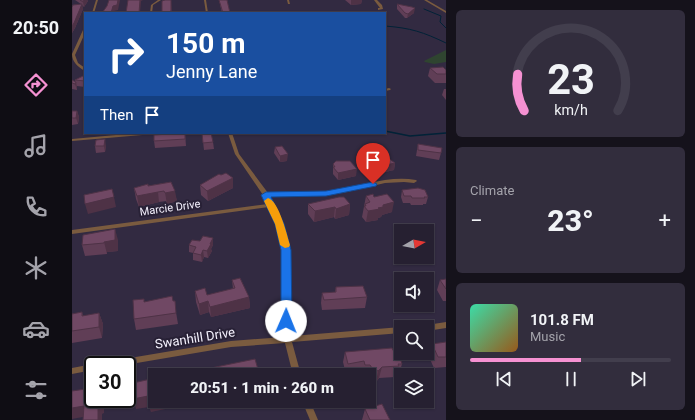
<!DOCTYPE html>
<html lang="en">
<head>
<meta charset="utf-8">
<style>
  :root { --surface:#262031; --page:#322d3d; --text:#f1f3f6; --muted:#a4a3ab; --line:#423e4d; --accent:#f591d2 }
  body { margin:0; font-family:Roboto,sans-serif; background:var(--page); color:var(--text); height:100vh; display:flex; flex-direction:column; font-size:15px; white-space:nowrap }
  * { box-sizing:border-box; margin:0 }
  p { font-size:13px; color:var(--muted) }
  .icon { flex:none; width:22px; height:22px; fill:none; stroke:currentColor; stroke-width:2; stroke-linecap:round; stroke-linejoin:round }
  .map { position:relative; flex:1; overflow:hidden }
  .side { display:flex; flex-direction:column; gap:10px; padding:10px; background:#15121b; width:249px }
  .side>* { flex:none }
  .banner { position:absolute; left:12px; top:12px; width:302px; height:122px; border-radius:0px; box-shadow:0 1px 3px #0004,0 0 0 1px var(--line); background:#1a4fa0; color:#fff; overflow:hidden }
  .needle { width:26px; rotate:81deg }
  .buttons { position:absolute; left:322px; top:224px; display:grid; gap:8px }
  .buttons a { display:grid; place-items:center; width:40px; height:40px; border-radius:0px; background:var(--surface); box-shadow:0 1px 3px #0004,0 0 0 1px var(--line); font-size:20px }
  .speed { position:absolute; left:12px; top:356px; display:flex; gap:8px; font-size:20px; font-weight:700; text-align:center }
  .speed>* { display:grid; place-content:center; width:52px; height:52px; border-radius:50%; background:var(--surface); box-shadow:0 1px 3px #0004,0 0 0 1px var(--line); line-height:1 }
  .speed .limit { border:2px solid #111; border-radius:6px; background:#fff; color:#111 }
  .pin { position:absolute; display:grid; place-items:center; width:34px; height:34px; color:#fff; margin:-41px -17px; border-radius:50% 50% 50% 0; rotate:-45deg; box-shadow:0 0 4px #0007 }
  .pin .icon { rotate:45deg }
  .me { position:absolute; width:44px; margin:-22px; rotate:1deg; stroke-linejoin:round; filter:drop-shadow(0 0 3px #0008) }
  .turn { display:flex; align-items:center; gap:14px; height:84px; padding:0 16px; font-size:18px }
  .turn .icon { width:52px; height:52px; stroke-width:2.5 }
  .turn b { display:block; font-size:28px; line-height:34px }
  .then { display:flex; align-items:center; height:38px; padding:0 16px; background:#0003; gap:8px; font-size:15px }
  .big { font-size:30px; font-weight:800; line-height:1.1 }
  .side .widget { flex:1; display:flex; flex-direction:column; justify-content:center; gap:6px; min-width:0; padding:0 14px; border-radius:6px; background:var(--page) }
  .side .dial { align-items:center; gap:0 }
  .dial svg { height:104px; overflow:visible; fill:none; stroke:var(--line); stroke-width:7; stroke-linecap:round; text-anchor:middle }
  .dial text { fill:var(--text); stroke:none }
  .song { display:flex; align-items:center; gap:12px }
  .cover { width:48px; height:48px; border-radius:6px; background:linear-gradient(135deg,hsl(160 70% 55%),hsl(30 70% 35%)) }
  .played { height:4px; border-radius:2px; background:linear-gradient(90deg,var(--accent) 55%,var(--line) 55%) }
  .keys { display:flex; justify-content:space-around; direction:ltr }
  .heat { display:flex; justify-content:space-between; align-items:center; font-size:22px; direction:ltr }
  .trip { position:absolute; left:76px; top:368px; width:228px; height:40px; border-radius:0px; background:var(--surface); box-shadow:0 1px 3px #0004,0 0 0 1px var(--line); font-weight:800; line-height:40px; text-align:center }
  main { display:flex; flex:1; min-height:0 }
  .dock { display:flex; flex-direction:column; width:72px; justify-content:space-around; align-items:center; background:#0f0d14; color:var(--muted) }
  .dock .icon { width:28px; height:28px }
  .dock .selected { color:var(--accent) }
  .dock b { font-size:18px; color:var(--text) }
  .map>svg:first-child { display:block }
  .green { fill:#2f4430 }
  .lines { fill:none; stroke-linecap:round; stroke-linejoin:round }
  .stream-far1 { stroke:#012237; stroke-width:1 }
  .stream { stroke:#012237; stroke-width:1.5 }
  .street { fill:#7a5b3f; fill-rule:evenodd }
  .wall { fill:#603e56 }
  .shaded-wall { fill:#4e3246 }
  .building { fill:#704864; stroke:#4e3246 }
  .route { fill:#1a73e8; stroke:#114b97 }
  .slow { fill:#f59e0b }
  .labels { text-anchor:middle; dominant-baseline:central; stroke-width:4; stroke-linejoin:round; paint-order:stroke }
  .street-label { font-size:11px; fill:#f4f1fd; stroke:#282136 }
  .near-street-label { font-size:13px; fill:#f4f1fd; stroke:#282136 }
</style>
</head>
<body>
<main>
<nav class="dock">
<b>20:50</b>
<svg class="icon selected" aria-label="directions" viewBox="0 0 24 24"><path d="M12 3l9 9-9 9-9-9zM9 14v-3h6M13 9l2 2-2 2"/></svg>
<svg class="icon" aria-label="music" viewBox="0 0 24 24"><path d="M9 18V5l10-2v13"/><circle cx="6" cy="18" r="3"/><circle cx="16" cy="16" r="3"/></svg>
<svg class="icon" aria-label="phone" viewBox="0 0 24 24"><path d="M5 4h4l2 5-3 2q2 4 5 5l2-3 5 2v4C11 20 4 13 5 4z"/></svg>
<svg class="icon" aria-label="climate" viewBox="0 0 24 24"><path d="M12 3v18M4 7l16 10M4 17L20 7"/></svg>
<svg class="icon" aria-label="car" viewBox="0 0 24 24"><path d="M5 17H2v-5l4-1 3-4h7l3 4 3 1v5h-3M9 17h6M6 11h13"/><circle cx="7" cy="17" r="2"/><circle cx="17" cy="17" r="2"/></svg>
<svg class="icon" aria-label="filters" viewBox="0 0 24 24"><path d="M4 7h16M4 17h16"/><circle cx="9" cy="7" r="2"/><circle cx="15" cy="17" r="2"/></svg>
</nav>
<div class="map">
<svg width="374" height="420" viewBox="0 0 374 420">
  <rect width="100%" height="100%" fill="#322a41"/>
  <polygon class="green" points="374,50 374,62 362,64 353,62 352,61"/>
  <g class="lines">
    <g class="stream-far1">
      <polyline points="352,9 369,16 368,22 374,28"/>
      <path d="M313 26C339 28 351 32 374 43"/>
    </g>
    <g class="stream">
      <polyline points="313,131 338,136 374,133"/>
      <polyline points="258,133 266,133"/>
      <polyline points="287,133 291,133"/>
    </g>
    <g class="street">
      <polygon points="24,0 26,0 22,13 20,13"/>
      <polygon points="86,0 89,0 81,5 80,13 78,13 79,5"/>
      <polygon points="132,0 134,0 136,13 134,13"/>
      <polygon points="215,0 217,0 218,4 216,4"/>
      <polygon points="302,0 305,0 310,5 311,9 306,10 306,8 308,8"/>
      <polygon points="352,0 355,0 374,11 374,13"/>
      <path d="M13 29V33L3 55 6 63 13 68V71C6 67 0 62 0 54L11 30Z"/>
      <polygon points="317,88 319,89 318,90 313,91 313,89"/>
      <polygon points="66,133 84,133 82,134 0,141 0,139"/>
      <path d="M156 133H160L167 154 196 193C218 193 241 194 264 191 290 186 317 175 344 180L345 181 342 183 332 182 313 183 275 192 256 195 238 196 197 197 211 224 215 236 218 268 220 336 329 327V333L220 342 229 375H221L213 343 159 347 53 365H30L31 363 34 362 159 341 212 337V268L209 236 205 224 197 207 0 234V230L196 204 191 195 163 154Z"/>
      <polygon points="374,322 374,328 355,331 355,327 352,327 355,325"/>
      <polygon points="21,364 24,365 21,365 21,370 0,374 0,368"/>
      <polygon points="230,401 238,401 246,420 238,420"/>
    </g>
  </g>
  <g class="wall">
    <polygon points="3,0 15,0 16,1 12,7 10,5 11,9 3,28 0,33 0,7 9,4"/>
    <polygon points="147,0 155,0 158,13 150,13"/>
    <polygon points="273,0 290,0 289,4 279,5"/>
    <polygon points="325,4 342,13 335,18 333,18 325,9"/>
    <polygon points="358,68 374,70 374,83 363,83 356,76"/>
    <polygon points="13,75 13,87 5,86 5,90 0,89 0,83 3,82 3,80"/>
    <polygon points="372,89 374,89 374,100 370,95"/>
    <polygon points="0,111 5,111 7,117 6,124 0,125"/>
    <polygon points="113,133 114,146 83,148 82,141"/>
    <polygon points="130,133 141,142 142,149 132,150"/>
    <polygon points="24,140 34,146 33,152 24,153 23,146"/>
    <polygon points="346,144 369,153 367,160 344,156"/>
    <polygon points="203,147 215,161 208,162 202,153"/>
    <polygon points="304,159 323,163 322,170 304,174 299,169 300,162 303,161"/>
    <polygon points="261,164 284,176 266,180 261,174"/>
    <polygon points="149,175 161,178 161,188 136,201 129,195 128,185"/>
    <polygon points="99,182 105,201 95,204 94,201 87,202 67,207 64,199 62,188"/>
    <polygon points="330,190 356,197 354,204 351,204 351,205 339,205 338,203 331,203 329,197"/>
    <polygon points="294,196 302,197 320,212 310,215 309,217 306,218 306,220 294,222 290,217"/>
    <polygon points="236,204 278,204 277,215 263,219 262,217 242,222 236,214"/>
    <polygon points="46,240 46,251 35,252 35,254 13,256 10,245"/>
    <polygon points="117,245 141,245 139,249 140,251 136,258 132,257 130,262 121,260 121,253 117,252"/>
    <polygon points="374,279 374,301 371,301 365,290 368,280"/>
    <polygon points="160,280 177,297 178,308 139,317 137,312 128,315 124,302 123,291 135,295 161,289"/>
    <polygon points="264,287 295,297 293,308 250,310 249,303 250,293 263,292"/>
    <polygon points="101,301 104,312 106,324 64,330 62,319 72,302"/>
    <polygon points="10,312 11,316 27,313 31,324 30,338 0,343 0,314"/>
    <polygon points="374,342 374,367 362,368 356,355 360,344"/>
    <polygon points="273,352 322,352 330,364 327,374 324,375 323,377 307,378 304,382 297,379 297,375 290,375 289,372 274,374 271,362"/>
    <polygon points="293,409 318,420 290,420"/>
  </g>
  <g class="shaded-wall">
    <polygon points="12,0 15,0 16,1 12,7 11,2"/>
    <polygon points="46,0 48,0 46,10 42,11 41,13 39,13 41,6"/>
    <polygon points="68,0 71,0 69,1 68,13 67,13"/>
    <polygon points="99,0 100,13 94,13"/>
    <polygon points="279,0 290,0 289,4 279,5"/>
    <polygon points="10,4 11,9 3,28 0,33 0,26"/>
    <polygon points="343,8 342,13 335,18 336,14"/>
    <polygon points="4,82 5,88 5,90 3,84"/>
    <polygon points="5,111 7,117 6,124 4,118"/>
    <polygon points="33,139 34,146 33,152 32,146"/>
    <polygon points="216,154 215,161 208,162 208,156"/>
    <polygon points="323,163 322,170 304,174 305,167"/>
    <polygon points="285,169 284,176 266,180 266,173"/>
    <polygon points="161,178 161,188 136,201 135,191"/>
    <polygon points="103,191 105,201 95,204 93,193"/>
    <polygon points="86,192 87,202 67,207 65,196"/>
    <polygon points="42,197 44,207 16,214 13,204"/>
    <polygon points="322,202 320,212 310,215 309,217 306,218 306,220 294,222 296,211 306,208 311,205"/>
    <polygon points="278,204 277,215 263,219 264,209"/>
    <polygon points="263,207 262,217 242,222 243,211"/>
    <polygon points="43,229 46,240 46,251 35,252 35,254 32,242"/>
    <polygon points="141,238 141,245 139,249 140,251 136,258 135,251 138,244"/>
    <polygon points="131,250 132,257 130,262 129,255"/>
    <polygon points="177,297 178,308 139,317 138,307"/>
    <polygon points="136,301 137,312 128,315 127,304"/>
    <polygon points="27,313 31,324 30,338 27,327"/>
    <polygon points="310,367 307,378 304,382 306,371"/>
    <polygon points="187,373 187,375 178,375"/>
    <polygon points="76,396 83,400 83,401 106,401 97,403 98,408 79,412 77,407 64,409 61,399"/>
    <polygon points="29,399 32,399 32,413 30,414 30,420 26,420 26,403"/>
    <polygon points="12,406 16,416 0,419 0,408"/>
  </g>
  <g class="building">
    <polygon points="8,0 12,0 11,2"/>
    <polygon points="37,0 46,0 45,5 41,6 39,13 30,13 35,6"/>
    <polygon points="56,0 68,0 67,13 54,13"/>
    <polygon points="93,0 99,0 99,11 94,13 90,13 90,1"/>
    <polygon points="147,0 155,0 158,13 151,13"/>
    <polygon points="10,4 2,23 0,26 0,7 1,5"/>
    <polygon points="325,4 340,7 343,8 336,14 333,13"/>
    <polygon points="371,67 374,70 374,74 365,74 358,68"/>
    <polygon points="13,75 13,81 3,80"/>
    <polygon points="0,80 4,82 3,84 0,83"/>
    <polygon points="0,111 5,111 4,118 0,118"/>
    <polygon points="113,133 113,139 82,141 82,135"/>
    <polygon points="130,133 139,133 141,142 131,143"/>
    <polygon points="33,139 32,146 23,146 24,140"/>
    <polygon points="346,144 370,148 369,153 346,150"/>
    <polygon points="210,146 216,154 208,156 203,147"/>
    <polygon points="315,157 323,163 305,167 300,162 305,161 304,159"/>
    <polygon points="264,161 278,161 285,169 266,173 261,167 263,167 261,164"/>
    <polygon points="154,173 161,178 135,191 128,185 147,174 149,175"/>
    <polygon points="99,182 103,191 93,193 92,191 86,192 65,196 62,188 76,184 76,186"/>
    <polygon points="346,188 353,190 356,197 352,197 353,198 340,198 339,196 332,196 330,190"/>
    <polygon points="40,189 42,197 13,204 12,195"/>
    <polygon points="301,194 302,197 315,194 322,202 311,205 311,207 306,208 308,209 296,211 292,206 294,206 293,204 298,202 294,196"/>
    <polygon points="267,197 272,197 278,204 264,209 263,207 243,211 236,204"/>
    <polygon points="43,229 43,240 32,242 32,243 10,245 11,235"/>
    <polygon points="131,236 141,238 138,244 139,244 135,251 131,250 129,255 121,253 124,247 117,245 120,240 128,241"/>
    <polygon points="168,278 177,297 138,307 136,301 127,304 123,291 133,288 135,295 163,288 160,280"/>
    <polygon points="374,279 374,289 368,280"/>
    <polygon points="291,286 295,297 252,300 250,293 264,292 264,287"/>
    <polygon points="100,296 101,301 103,301 104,313 62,319 61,300 72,299 72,302"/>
    <polygon points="10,312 10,316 27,313 27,327 0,331 0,314"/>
    <polygon points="374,342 374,357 366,357 360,344"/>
    <polygon points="320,348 322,352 326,351 330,364 326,364 327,366 310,367 306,371 300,368 298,365 293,365 292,361 276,364 273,352"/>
    <polygon points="183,359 187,373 178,375 135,375 134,369"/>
    <polygon points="109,373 109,375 100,375"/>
    <polygon points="83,378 83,400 76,402 76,396 61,399 61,383"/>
    <polygon points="21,388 21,399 29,399 28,403 26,403 26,420 11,420 12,406 0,408 0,391"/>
    <polygon points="310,404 318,420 298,420 293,409"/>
  </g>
  <polygon class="route" points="301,182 305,184 304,186 254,196 199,197 212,224 219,250 220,321 219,324 214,326 210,324 209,321 209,250 203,224 189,195 194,192 254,191"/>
  <path class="slow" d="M196 198C207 201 215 235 218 245L217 247 213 248 208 245 203 224 192 201Z"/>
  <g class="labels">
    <g class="street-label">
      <text transform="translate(98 208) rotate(-8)">Marcie Drive</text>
    </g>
    <g class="near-street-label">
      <text transform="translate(123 338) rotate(-9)">Swanhill Drive</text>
    </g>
  </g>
</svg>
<div class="buttons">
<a><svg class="needle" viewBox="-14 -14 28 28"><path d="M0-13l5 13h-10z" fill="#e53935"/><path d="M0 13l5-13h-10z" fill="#a4a3ab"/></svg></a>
<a><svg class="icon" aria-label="sound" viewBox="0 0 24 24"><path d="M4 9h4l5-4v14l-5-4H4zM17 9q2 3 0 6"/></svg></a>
<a><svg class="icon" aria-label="search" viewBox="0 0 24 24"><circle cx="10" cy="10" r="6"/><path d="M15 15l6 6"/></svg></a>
<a><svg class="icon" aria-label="layers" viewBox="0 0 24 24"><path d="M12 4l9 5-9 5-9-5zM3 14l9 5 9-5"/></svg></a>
</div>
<div class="speed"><div class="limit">30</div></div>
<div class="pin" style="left:301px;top:184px;background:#d93025"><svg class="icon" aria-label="arrive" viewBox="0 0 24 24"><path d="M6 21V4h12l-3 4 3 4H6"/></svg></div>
<svg class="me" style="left:214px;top:321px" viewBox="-20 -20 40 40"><circle r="19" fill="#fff"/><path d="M0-13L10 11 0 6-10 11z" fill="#1a73e8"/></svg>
<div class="trip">20:51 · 1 min · 260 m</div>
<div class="banner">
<div class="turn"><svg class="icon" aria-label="right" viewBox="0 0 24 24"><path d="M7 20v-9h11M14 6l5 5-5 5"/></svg><div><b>150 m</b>Jenny Lane</div></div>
<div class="then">Then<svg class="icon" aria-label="arrive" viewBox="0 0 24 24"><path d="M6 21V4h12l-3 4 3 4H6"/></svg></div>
</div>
</div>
<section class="side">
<div class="widget dial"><svg viewBox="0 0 100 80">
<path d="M14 69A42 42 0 1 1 86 69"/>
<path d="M14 69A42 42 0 0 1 9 41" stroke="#f591d2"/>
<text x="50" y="56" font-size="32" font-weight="700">23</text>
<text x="50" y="72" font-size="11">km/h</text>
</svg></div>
<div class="widget"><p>Climate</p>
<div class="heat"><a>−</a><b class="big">23°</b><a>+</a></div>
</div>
<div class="widget">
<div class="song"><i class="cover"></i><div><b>101.8 FM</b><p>Music</p></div></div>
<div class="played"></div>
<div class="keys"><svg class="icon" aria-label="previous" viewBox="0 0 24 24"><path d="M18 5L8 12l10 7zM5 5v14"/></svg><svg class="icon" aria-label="pause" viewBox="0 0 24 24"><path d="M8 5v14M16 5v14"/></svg><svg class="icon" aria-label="next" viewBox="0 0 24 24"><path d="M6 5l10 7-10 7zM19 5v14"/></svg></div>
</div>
</section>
</main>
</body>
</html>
